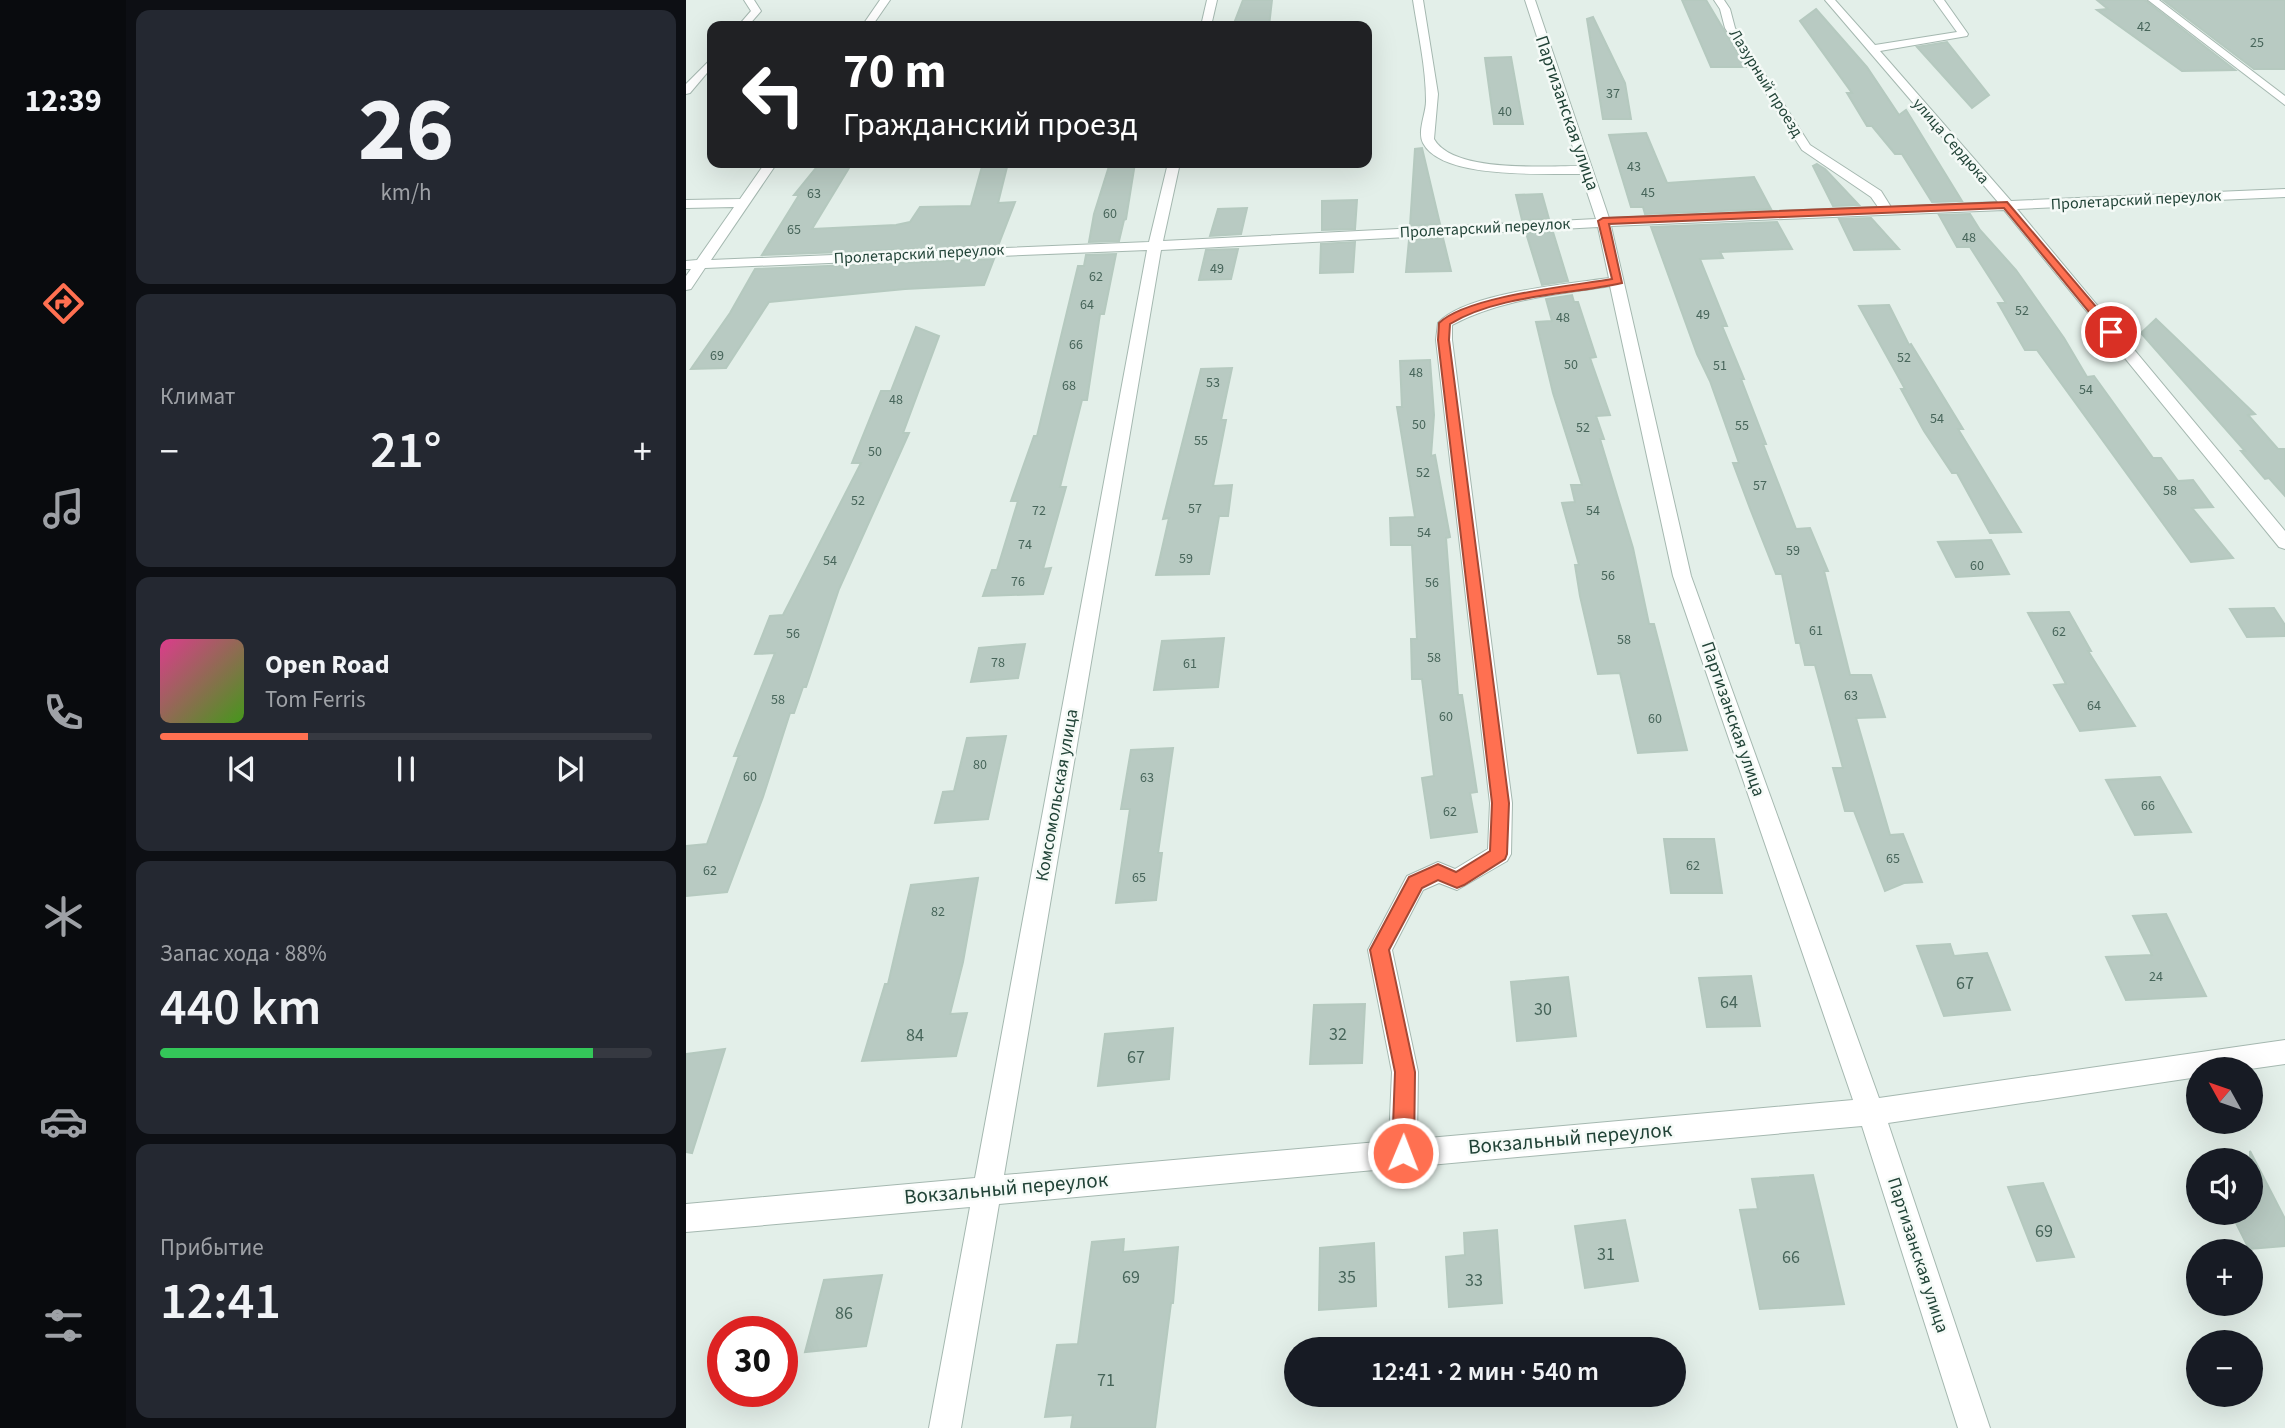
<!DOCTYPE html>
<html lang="ru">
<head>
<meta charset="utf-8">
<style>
  :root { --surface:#171b24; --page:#242831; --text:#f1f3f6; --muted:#9ea1a6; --line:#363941; --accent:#ff7051 }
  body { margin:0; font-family:"Source Sans 3",sans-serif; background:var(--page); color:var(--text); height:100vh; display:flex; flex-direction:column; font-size:26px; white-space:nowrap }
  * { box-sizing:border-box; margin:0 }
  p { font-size:23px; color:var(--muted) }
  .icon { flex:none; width:38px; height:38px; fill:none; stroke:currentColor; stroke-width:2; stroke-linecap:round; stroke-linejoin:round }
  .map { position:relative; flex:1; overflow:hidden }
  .sheet { display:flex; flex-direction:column; gap:10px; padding:10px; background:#0d0f14; width:560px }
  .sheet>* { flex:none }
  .guide { position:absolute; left:21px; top:21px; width:665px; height:147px; border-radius:14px; box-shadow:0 7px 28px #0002; background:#202124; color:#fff; overflow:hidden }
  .needle { width:46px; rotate:310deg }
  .buttons { position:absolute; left:1500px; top:1057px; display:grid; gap:14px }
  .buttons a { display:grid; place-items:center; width:77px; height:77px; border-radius:50%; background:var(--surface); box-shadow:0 7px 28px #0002; font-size:35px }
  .speed { position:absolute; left:21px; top:1316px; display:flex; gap:14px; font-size:35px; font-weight:700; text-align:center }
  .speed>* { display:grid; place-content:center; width:91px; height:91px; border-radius:50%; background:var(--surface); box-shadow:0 7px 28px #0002; line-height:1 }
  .speed .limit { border:10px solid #d22; background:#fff; color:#111 }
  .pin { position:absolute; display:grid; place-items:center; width:60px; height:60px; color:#fff; margin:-30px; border:4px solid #fff; border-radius:50%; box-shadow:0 2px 7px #0007 }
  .me { position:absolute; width:77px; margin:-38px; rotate:1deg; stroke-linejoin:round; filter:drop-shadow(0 0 5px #0008) }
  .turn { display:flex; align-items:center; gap:24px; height:147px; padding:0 21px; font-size:32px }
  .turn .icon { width:91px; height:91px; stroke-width:2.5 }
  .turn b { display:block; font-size:49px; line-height:60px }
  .big { font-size:52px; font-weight:600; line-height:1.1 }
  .sheet .widget { flex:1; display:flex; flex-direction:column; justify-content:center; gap:10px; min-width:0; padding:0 24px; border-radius:14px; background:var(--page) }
  .sheet .dial { align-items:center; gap:0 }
  .dial b { font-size:91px; line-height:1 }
  .song { display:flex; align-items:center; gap:21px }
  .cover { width:84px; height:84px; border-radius:10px; background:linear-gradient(135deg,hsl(330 70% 55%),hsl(100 70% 35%)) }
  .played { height:7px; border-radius:4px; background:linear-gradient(90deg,var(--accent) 30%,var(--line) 30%) }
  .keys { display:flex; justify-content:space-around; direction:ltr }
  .heat { display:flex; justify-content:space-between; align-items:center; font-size:38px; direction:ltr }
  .charge { height:10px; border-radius:5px; background:linear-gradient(90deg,#34c759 88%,var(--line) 0) }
  .trip { position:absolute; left:598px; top:1337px; width:402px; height:70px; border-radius:35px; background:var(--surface); box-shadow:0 7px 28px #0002; font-weight:600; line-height:70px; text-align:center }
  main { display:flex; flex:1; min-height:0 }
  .menu { display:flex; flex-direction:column; width:126px; justify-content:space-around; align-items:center; background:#090b0e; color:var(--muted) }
  .menu .icon { width:49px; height:49px }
  .menu .selected { color:var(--accent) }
  .menu b { font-size:32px; color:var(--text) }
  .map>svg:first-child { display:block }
  .building { fill:#b8cac2; stroke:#b5c9bf; stroke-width:2 }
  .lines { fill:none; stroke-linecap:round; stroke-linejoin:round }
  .minor-casing { stroke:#a5b8b0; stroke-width:2 }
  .minor { fill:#fff; fill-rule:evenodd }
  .route { fill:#ff7051; stroke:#a64935; stroke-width:2 }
  .labels { text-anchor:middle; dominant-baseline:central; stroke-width:5; stroke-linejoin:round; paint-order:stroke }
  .number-label { font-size:14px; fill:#47655a }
  .far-street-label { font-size:16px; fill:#214337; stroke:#f5faf7 }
  .street-label { font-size:18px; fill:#214337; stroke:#f5faf7 }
  .near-number-label { font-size:18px; fill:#47655a }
  .near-street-label { font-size:21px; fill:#214337; stroke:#f5faf7 }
</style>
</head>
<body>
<main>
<nav class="menu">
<b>12:39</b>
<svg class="icon selected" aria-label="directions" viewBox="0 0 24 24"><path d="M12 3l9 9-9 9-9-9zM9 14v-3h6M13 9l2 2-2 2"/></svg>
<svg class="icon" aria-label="music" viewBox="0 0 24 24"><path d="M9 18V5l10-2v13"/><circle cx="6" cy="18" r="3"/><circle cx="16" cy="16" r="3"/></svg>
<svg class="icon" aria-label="phone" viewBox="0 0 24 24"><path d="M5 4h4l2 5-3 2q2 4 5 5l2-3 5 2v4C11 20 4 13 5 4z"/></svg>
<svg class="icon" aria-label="climate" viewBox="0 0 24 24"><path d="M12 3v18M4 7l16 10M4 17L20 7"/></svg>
<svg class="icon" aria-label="car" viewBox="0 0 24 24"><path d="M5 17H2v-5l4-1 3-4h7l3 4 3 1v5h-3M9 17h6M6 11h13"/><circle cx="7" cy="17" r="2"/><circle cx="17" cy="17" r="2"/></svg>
<svg class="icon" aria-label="filters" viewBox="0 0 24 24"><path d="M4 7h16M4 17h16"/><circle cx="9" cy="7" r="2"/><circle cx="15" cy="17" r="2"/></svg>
</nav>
<section class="sheet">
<div class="widget dial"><b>26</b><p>km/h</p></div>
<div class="widget"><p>Климат</p>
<div class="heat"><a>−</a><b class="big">21°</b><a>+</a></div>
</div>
<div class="widget">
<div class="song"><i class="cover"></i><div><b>Open Road</b><p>Tom Ferris</p></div></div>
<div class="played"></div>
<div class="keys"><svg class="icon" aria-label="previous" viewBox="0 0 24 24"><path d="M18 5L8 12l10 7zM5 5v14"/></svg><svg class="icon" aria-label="pause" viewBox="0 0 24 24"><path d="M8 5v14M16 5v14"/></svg><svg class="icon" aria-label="next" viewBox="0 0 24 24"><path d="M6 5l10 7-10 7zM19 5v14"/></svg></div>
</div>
<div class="widget"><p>Запас хода · 88%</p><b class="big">440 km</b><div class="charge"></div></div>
<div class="widget"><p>Прибытие</p><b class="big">12:41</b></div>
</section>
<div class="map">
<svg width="1599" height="1428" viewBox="0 0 1599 1428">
  <rect width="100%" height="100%" fill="#e3efe9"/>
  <g class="building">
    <polygon points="557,0 586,0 583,26 547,26"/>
    <polygon points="996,0 1020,0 1060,67 1025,67"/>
    <polygon points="1411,0 1459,0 1549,70 1496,71 1411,10 1422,9"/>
    <polygon points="1477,0 1599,0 1599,69 1568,69"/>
    <polygon points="1130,9 1181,67 1213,115 1220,110 1276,201 1246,202 1216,154 1209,154 1186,126 1181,126 1161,93 1166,93 1114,21"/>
    <polygon points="907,17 939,83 945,119 917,119 901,19"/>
    <polygon points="1261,42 1303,95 1286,108 1231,47"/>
    <polygon points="825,57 837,124 808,124 799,58"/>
    <polygon points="960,133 981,183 1068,177 1085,209 959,214 957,207 945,207 923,135"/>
    <polygon points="736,148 754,224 724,226 729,149"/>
    <polygon points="134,163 166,163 126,229 210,225 224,222 234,207 285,206 297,163 322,163 312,203 329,202 312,246 76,255 113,195 108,195"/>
    <polygon points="424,163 449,163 440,219 438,220 433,241 403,242 408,214"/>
    <polygon points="1131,164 1139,169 1173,205 1147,206 1127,166"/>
    <polygon points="856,194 863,219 836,220 830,195"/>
    <polygon points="671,200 669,229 636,230 636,201"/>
    <polygon points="561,208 555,234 524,236 532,209"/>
    <polygon points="1284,214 1294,230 1330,270 1378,338 1401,377 1408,376 1467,458 1475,458 1492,481 1507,480 1527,507 1506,508 1547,558 1505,562 1351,350 1339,350 1312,303 1320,303 1284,247 1271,247 1253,215"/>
    <polygon points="1185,218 1213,249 1168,250 1153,219"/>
    <polygon points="1091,222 1106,249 1034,252 1037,258 1014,259 1041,326 1036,326 1058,379 1055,379 1080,444 1077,444 1110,529 1124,528 1142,571 1138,571 1164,675 1185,675 1199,717 1170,718 1204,835 1217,834 1236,882 1218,883 1199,891 1168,811 1159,811 1147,768 1157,768 1129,665 1119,665 1114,643 1110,643 1096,574 1090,574 1065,511 1047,463 1053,463 1024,381 1011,354 965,227"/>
    <polygon points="867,232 882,281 856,285 840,233"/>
    <polygon points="757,238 765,271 720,272 723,240"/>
    <polygon points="669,242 667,272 634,273 635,244"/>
    <polygon points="552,249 545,279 513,280 520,250"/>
    <polygon points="430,254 418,314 414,314 401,400 396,400 374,487 380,487 357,569 365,568 357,594 297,596 306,570 311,570 332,501 325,501 348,436 351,436 392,266 398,266 400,255"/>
    <polygon points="308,259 298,285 219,289 83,302 40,368 5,369 44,313 69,269"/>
    <polygon points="886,295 888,302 892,302 910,357 904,358 924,415 910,416 918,439 914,439 947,548 963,624 968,624 1001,750 952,753 934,673 912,674 894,596 889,565 893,565 876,503 889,502 885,485 896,485 867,393 850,322 866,321 860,299"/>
    <polygon points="1203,305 1223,345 1225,344 1277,429 1272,429 1335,532 1304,533 1271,473 1266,473 1238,431 1215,389 1219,389 1173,306"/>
    <polygon points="1470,319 1569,414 1562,415 1592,449 1599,449 1599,496 1583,478 1579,479 1555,451 1559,451 1455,333"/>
    <polygon points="230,327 253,336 217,433 223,433 153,589 120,687 117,687 108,713 104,713 77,797 41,892 0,896 0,846 21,844 53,756 48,756 89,653 69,654 84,616 97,615 175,463 166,463 195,391 205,391"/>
    <polygon points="744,360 748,415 745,456 749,455 764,537 760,538 772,695 776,695 791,792 784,793 791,832 745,838 736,778 748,776 736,679 726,679 725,639 731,639 726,545 705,545 704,518 729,517 711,407 716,407 714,361"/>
    <polygon points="546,368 535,420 540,420 527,486 546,485 542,516 533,516 523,574 470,575 483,518 477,519 515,369"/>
    <polygon points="1305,540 1323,574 1270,577 1252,542"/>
    <polygon points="1588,608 1599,625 1599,636 1561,637 1544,609"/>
    <polygon points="1383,612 1405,651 1402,651 1449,726 1394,731 1368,685 1380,684 1342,613"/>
    <polygon points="538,638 532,687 468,690 476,641"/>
    <polygon points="339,644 332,678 285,682 293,648"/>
    <polygon points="320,736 302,819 249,823 257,792 268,791 281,738"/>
    <polygon points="487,748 472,853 476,853 470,900 430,903 444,809 435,809 445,750"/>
    <polygon points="1474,777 1505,832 1449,835 1420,780"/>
    <polygon points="978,839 1028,839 1036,893 985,893"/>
    <polygon points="292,878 277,962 264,1014 281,1013 270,1056 176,1061 199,984 202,984 225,885"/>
    <polygon points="1480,914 1520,996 1440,1000 1420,957 1466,955 1447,916"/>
    <polygon points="1264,944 1268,956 1301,953 1324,1010 1258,1016 1231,946"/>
    <polygon points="1065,976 1074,1026 1021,1027 1013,978"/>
    <polygon points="882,977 890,1036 831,1041 825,982"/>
    <polygon points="679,1004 676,1063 624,1064 628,1005"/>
    <polygon points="487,1028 483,1079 412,1086 419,1034"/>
    <polygon points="39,1049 6,1153 0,1152 0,1054"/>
    <polygon points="1564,1151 1599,1219 1599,1246 1563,1249 1545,1213 1564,1213"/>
    <polygon points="1127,1175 1158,1304 1074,1309 1054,1210 1072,1209 1066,1179"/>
    <polygon points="1357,1183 1388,1257 1351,1261 1322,1187"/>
    <polygon points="939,1220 952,1281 899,1288 889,1226"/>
    <polygon points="811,1230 816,1303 763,1307 760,1257 779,1255 778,1233"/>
    <polygon points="438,1239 437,1252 492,1247 487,1303 485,1303 469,1428 385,1428 387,1415 359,1417 371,1345 392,1344 406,1242"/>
    <polygon points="688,1243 690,1306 633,1310 634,1248"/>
    <polygon points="196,1275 180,1346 119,1352 138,1280"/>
  </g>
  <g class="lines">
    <g class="minor-casing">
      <g id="minor">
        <polygon points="58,0 68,0 75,11 62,26 52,26 65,11"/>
        <polygon points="194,0 204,0 186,26 176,26"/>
        <polygon points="521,0 531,0 525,26 515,26"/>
        <path d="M727 0H737L752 94 748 139C767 173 858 166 893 166L839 0H849L923 218 1192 207 1185 197 1116 150 1039 28 1034 9 1028 0H1038L1044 9 1049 28 1124 145 1195 191 1205 207 1312 202 1139 0H1149L1189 45 1271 32 1248 0H1258L1282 34 1281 36 1194 51 1325 201 1599 189V197L1331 209 1599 531V549L1593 547 1318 210 925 226 1005 576 1193 1098 1599 1040V1064L1564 1069H1512V1077L1202 1123 1304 1428H1272L1176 1126 313 1204 275 1428H243L284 1207 0 1232V1204L289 1178 461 250 19 268 5 289 0 290V276L5 269H0V261L11 260 48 207 0 208V200L54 199 79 163H91L25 260 463 242 482 163H494L477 241 910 219 895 174C859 173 756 180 737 143 731 131 740 114 740 101 740 67 732 33 727 0ZM912 227 923 278C882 284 779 293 752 323L750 340 804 803 802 849 769 869 752 862 721 876 682 950 706 1072 703 1141 318 1175 475 250ZM924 286 987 576 1167 1100 731 1139 732 1072 706 950 737 890 753 883 771 890 821 861 825 854 826 803 766 340V325C815 299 870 295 924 286Z"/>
        <polygon points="1462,0 1473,0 1599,96 1599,105"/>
        <polygon points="26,58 26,67 4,93 0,94 0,84"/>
      </g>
    </g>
    <use href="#minor" class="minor"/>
  </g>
  <path class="route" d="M1321 202 1429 329V334H1421L1318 208 923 224 936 283C882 295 811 295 764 324L763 340 823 803 821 854 819 859 778 885 771 888 752 880 736 888 703 950 729 1072 728 1153 724 1161 717 1164 710 1161 706 1153 709 1072 684 950 723 877 752 864 770 872 804 851 806 803 752 340 753 323C781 296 885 286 926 279L912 221 917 218Z"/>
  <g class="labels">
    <g class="number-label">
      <text x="1458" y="27">42</text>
      <text x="1571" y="43">25</text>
      <text x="927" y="94">37</text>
      <text x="819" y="112">40</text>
      <text x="948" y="167">43</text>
      <text x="962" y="193">45</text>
      <text x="128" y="194">63</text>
      <text x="424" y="214">60</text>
      <text x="108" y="230">65</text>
      <text x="1283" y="238">48</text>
      <text x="531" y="269">49</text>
      <text x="410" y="277">62</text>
      <text x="401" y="305">64</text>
      <text x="1336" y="311">52</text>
      <text x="1017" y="315">49</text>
      <text x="877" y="318">48</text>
      <text x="390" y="345">66</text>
      <text x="31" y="356">69</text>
      <text x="1218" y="358">52</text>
      <text x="885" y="365">50</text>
      <text x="1034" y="366">51</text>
      <text x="730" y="373">48</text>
      <text x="527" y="383">53</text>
      <text x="383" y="386">68</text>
      <text x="1400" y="390">54</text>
      <text x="210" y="400">48</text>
      <text x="1251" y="419">54</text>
      <text x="733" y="425">50</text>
      <text x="1056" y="426">55</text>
      <text x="897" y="428">52</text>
      <text x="515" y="441">55</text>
      <text x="189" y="452">50</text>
      <text x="737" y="473">52</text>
      <text x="1074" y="486">57</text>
      <text x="1484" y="491">58</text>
      <text x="172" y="501">52</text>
      <text x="509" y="509">57</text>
      <text x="353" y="511">72</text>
      <text x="907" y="511">54</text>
      <text x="738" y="533">54</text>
      <text x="339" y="545">74</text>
      <text x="1107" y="551">59</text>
      <text x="500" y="559">59</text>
      <text x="144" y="561">54</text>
      <text x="1291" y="566">60</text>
      <text x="922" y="576">56</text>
      <text x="332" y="582">76</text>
      <text x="746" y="583">56</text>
      <text x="1130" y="631">61</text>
      <text x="1373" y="632">62</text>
      <text x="107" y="634">56</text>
      <text x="938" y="640">58</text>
      <text x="748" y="658">58</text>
      <text x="312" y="663">78</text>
      <text x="504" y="664">61</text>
      <text x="1165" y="696">63</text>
      <text x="92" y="700">58</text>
      <text x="1408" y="706">64</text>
      <text x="760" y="717">60</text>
      <text x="969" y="719">60</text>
      <text x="294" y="765">80</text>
      <text x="64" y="777">60</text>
      <text x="461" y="778">63</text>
      <text x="1462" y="806">66</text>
      <text x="764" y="812">62</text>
      <text x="1207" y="859">65</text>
      <text x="1007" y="866">62</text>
      <text x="24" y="871">62</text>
      <text x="453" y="878">65</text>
      <text x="252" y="912">82</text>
      <text x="1470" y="977">24</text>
    </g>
    <g class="far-street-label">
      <text transform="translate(1080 83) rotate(58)">Лазурный проезд</text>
      <text transform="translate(1265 141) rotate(49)">улица Сердюка</text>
      <text transform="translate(1450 200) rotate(-3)">Пролетарский переулок</text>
      <text transform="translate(799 228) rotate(-3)">Пролетарский переулок</text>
      <text transform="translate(233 254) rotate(-3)">Пролетарский переулок</text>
    </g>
    <g class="street-label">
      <text transform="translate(881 113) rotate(71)">Партизанская улица</text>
      <text transform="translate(1047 719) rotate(71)">Партизанская улица</text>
      <text transform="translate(371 795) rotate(-80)">Комсомольская улица</text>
      <text transform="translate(1232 1255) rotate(72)">Партизанская улица</text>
    </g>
    <g class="near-number-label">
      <text x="1279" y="983">67</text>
      <text x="1043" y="1002">64</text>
      <text x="857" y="1009">30</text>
      <text x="652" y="1034">32</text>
      <text x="229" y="1035">84</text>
      <text x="450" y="1057">67</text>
      <text x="1358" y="1231">69</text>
      <text x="920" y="1254">31</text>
      <text x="1105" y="1257">66</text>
      <text x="445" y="1277">69</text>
      <text x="661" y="1277">35</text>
      <text x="788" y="1280">33</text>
      <text x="158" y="1313">86</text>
      <text x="420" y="1380">71</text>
    </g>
    <g class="near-street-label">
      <text transform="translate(884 1138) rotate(-5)">Вокзальный переулок</text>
      <text transform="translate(320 1188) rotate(-5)">Вокзальный переулок</text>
    </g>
  </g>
</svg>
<div class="buttons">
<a><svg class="needle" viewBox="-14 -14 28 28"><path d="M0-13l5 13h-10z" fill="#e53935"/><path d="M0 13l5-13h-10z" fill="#9ea1a6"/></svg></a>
<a><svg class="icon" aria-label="sound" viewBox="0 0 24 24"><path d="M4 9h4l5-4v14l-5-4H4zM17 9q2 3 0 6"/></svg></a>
<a>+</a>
<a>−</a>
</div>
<div class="speed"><div class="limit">30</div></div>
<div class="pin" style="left:1425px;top:332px;background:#d93025"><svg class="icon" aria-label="arrive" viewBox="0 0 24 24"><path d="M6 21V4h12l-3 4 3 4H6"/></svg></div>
<svg class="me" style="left:717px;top:1153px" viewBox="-20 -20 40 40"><circle r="17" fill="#ff7051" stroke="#fff" stroke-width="3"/><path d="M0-11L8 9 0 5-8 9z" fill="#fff"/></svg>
<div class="trip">12:41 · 2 мин · 540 m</div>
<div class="guide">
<div class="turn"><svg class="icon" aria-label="left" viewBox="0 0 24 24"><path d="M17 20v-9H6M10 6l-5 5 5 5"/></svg><div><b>70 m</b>Гражданский проезд</div></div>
</div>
</div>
</main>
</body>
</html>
